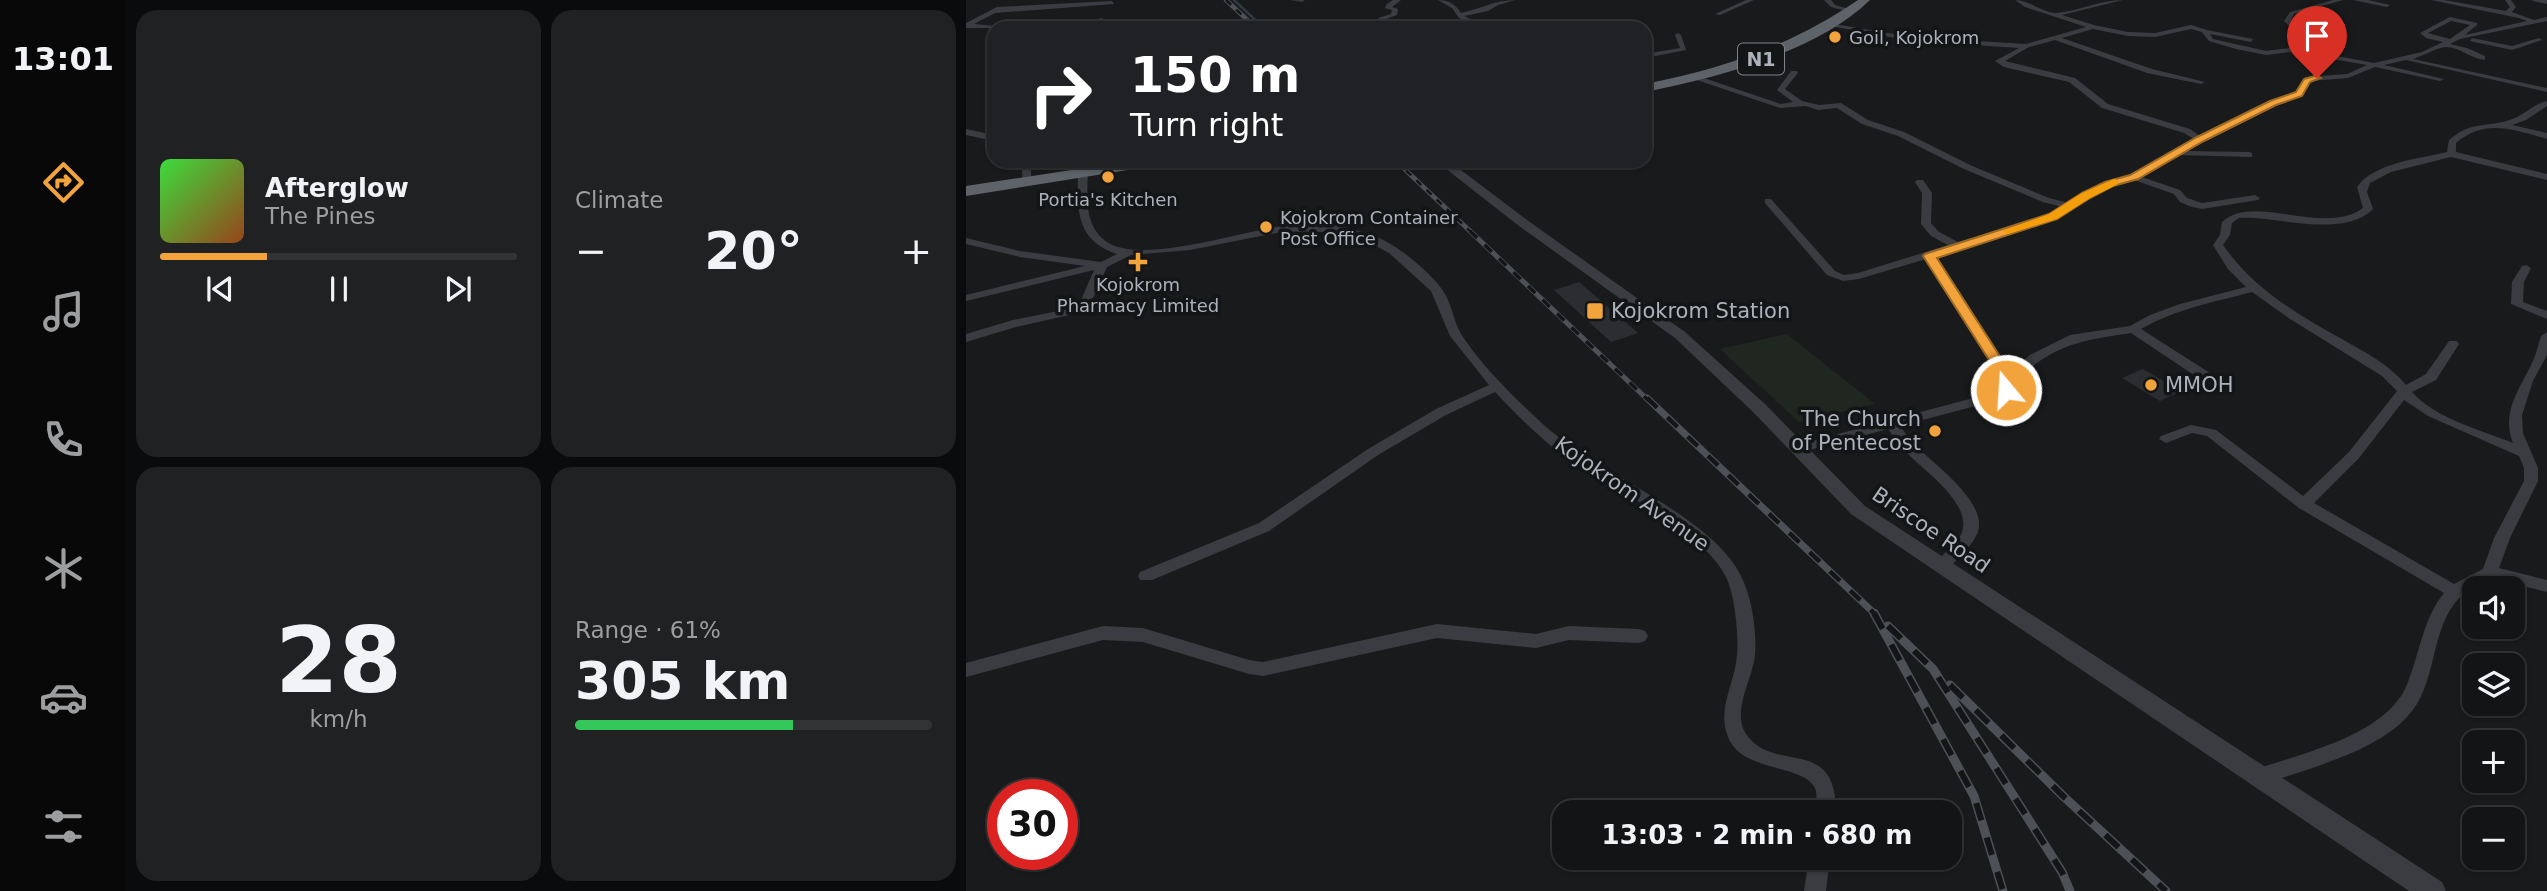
<!DOCTYPE html>
<html lang="en">
<head>
<meta charset="utf-8">
<style>
  :root { --surface:#131415; --page:#202122; --text:#f1f3f6; --muted:#9d9ea0; --line:#323334; --accent:#f2a33b }
  body { margin:0; font-family:"DejaVu Sans",sans-serif; background:var(--page); color:var(--text); height:100vh; display:flex; flex-direction:column; font-size:26px; white-space:nowrap }
  * { box-sizing:border-box; margin:0 }
  p { font-size:23px; color:var(--muted) }
  .icon { flex:none; width:38px; height:38px; fill:none; stroke:currentColor; stroke-width:2; stroke-linecap:round; stroke-linejoin:round }
  .map { position:relative; flex:1; overflow:hidden }
  .sheet { display:flex; flex-direction:column; gap:10px; padding:10px; background:#0a0b0c; width:840px }
  .sheet>* { flex:none }
  .hud { position:absolute; left:21px; top:21px; width:665px; height:147px; border-radius:21px; box-shadow:0 2px 5px #0004,0 0 0 2px var(--line); background:#202124; color:#fff; overflow:hidden }
  .controls { position:absolute; left:1496px; top:576px; display:grid; gap:14px }
  .controls a { display:grid; place-items:center; width:63px; height:63px; border-radius:14px; background:var(--surface); box-shadow:0 2px 5px #0004,0 0 0 2px var(--line); font-size:35px }
  .speed { position:absolute; left:21px; top:779px; display:flex; gap:14px; font-size:35px; font-weight:700; text-align:center }
  .speed>* { display:grid; place-content:center; width:91px; height:91px; border-radius:50%; background:var(--surface); box-shadow:0 2px 5px #0004,0 0 0 2px var(--line); line-height:1 }
  .speed .limit { border:10px solid #d22; background:#fff; color:#111 }
  .pin { position:absolute; display:grid; place-items:center; width:60px; height:60px; color:#fff; margin:-72px -30px; border-radius:50% 50% 50% 0; rotate:-45deg; box-shadow:0 0 7px #0007 }
  .pin .icon { rotate:45deg }
  .me { position:absolute; width:77px; margin:-38px; rotate:342deg; stroke-linejoin:round; filter:drop-shadow(0 0 5px #0008) }
  .turn { display:flex; align-items:center; gap:24px; height:147px; padding:0 28px; font-size:32px }
  .turn .icon { width:91px; height:91px; stroke-width:2.5 }
  .turn b { display:block; font-size:49px; line-height:60px }
  .big { font-size:52px; font-weight:600; line-height:1.1 }
  .sheet .tile { flex:1; display:flex; flex-direction:column; justify-content:center; gap:10px; min-width:0; padding:0 24px; border-radius:21px; background:var(--page) }
  .sheet .dial { align-items:center; gap:0 }
  .dial b { font-size:91px; line-height:1 }
  .song { display:flex; align-items:center; gap:21px }
  .cover { width:84px; height:84px; border-radius:10px; background:linear-gradient(135deg,hsl(120 70% 55%),hsl(20 70% 35%)) }
  .played { height:7px; border-radius:4px; background:linear-gradient(90deg,var(--accent) 30%,var(--line) 30%) }
  .keys { display:flex; justify-content:space-around; direction:ltr }
  .heat { display:flex; justify-content:space-between; align-items:center; font-size:38px; direction:ltr }
  .charge { height:10px; border-radius:5px; background:linear-gradient(90deg,#34c759 61%,var(--line) 0) }
  .sheet .tiles { flex:1; display:grid; gap:10px; grid-template-columns:repeat(2,1fr) }
  .trip { position:absolute; left:586px; top:800px; width:410px; height:70px; border-radius:21px; background:var(--surface); box-shadow:0 2px 5px #0004,0 0 0 2px var(--line); font-weight:600; line-height:70px; text-align:center }
  main { display:flex; flex:1; min-height:0 }
  .dock { display:flex; flex-direction:column; width:126px; justify-content:space-around; align-items:center; background:#080808; color:var(--muted) }
  .dock .icon { width:49px; height:49px }
  .dock .current { color:var(--accent) }
  .dock b { font-size:32px; color:var(--text) }
  .map>svg:first-child { display:block }
  .green { fill:#1f2720 }
  .lines { fill:none; stroke-linecap:round; stroke-linejoin:round }
  .stream { stroke:#2f3a40; stroke-width:2.5 }
  .building { fill:#2c2d30 }
  .minor { fill:#3a3c41; fill-rule:evenodd }
  .tertiary { fill:#3a3c41; fill-rule:evenodd }
  .trunk { fill:#5e6269; fill-rule:evenodd }
  .rail-far3-casing { stroke:#4d5056; stroke-width:4.5 }
  .rail-far2-casing { stroke:#4d5056; stroke-width:5 }
  .rail-far1-casing { stroke:#4d5056; stroke-width:7 }
  .rail-casing { stroke:#4d5056; stroke-width:9 }
  .rail-far3 { stroke:#141517; stroke-width:2.5; stroke-dasharray:7; stroke-linecap:butt }
  .rail-far2 { stroke:#141517; stroke-width:3.5; stroke-dasharray:10; stroke-linecap:butt }
  .rail-far1 { stroke:#141517; stroke-width:4.5; stroke-dasharray:14; stroke-linecap:butt }
  .rail { stroke:#141517; stroke-width:6; stroke-dasharray:18; stroke-linecap:butt }
  .route { fill:#f2a33b; stroke:#9d6a26; stroke-width:2 }
  .slow { fill:#f59e0b }
  .poi-dot { fill:#f2a33b; stroke:#141517; stroke-width:2.5 }
  .labels { text-anchor:middle; dominant-baseline:central; stroke-width:7; stroke-linejoin:round; paint-order:stroke }
  .far-poi-label { font-size:18px; fill:#acb2bb; stroke:#141517; text-anchor:start }
  .shield { fill:#141517; stroke:#7e838a; stroke-width:2 }
  .shield-label { font-size:19px; font-weight:bold; fill:#acb2bb }
  .poi-label { font-size:21px; fill:#acb2bb; stroke:#141517; text-anchor:start }
  .street-label { font-size:21px; fill:#acb2bb; stroke:#141517 }
</style>
</head>
<body>
<main>
<nav class="dock">
<b>13:01</b>
<svg class="icon current" aria-label="directions" viewBox="0 0 24 24"><path d="M12 3l9 9-9 9-9-9zM9 14v-3h6M13 9l2 2-2 2"/></svg>
<svg class="icon" aria-label="music" viewBox="0 0 24 24"><path d="M9 18V5l10-2v13"/><circle cx="6" cy="18" r="3"/><circle cx="16" cy="16" r="3"/></svg>
<svg class="icon" aria-label="phone" viewBox="0 0 24 24"><path d="M5 4h4l2 5-3 2q2 4 5 5l2-3 5 2v4C11 20 4 13 5 4z"/></svg>
<svg class="icon" aria-label="climate" viewBox="0 0 24 24"><path d="M12 3v18M4 7l16 10M4 17L20 7"/></svg>
<svg class="icon" aria-label="car" viewBox="0 0 24 24"><path d="M5 17H2v-5l4-1 3-4h7l3 4 3 1v5h-3M9 17h6M6 11h13"/><circle cx="7" cy="17" r="2"/><circle cx="17" cy="17" r="2"/></svg>
<svg class="icon" aria-label="filters" viewBox="0 0 24 24"><path d="M4 7h16M4 17h16"/><circle cx="9" cy="7" r="2"/><circle cx="15" cy="17" r="2"/></svg>
</nav>
<section class="sheet">
<div class="tiles">
<div class="tile">
<div class="song"><i class="cover"></i><div><b>Afterglow</b><p>The Pines</p></div></div>
<div class="played"></div>
<div class="keys"><svg class="icon" aria-label="previous" viewBox="0 0 24 24"><path d="M18 5L8 12l10 7zM5 5v14"/></svg><svg class="icon" aria-label="pause" viewBox="0 0 24 24"><path d="M8 5v14M16 5v14"/></svg><svg class="icon" aria-label="next" viewBox="0 0 24 24"><path d="M6 5l10 7-10 7zM19 5v14"/></svg></div>
</div>
<div class="tile"><p>Climate</p>
<div class="heat"><a>−</a><b class="big">20°</b><a>+</a></div>
</div>
<div class="tile dial"><b>28</b><p>km/h</p></div>
<div class="tile"><p>Range · 61%</p><b class="big">305 km</b><div class="charge"></div></div>
</div>
</section>
<div class="map">
<svg width="1581" height="891" viewBox="0 0 1581 891">
  <rect width="100%" height="100%" fill="#191a1c"/>
  <polygon class="green" points="821,334 909,404 833,422 754,349"/>
  <g class="lines">
    <polyline class="stream" points="268,0 298,28"/>
  </g>
  <g class="building">
    <polygon points="613,282 672,333 645,342 588,290"/>
    <polygon points="1177,369 1215,391 1194,401 1156,378"/>
  </g>
  <g class="lines">
    <g class="minor">
      <polygon points="324,0 339,0 336,2"/>
      <polygon points="427,0 435,0 426,7 432,9 431,15 420,19 433,28 426,28 412,18 425,14 426,10 419,8 421,4"/>
      <path d="M472 0C483 0 489 4 495 13 514 9 529 0 549 0L532 5 522 11 498 16 524 28H515L493 18 486 8Z"/>
      <polygon points="780,0 788,0 754,15 749,14"/>
      <polygon points="858,0 865,0 869,5 887,10 884,12 865,7"/>
      <path d="M1049 0C1063 0 1077 13 1091 13 1113 11 1134 0 1157 0L1096 15 1128 25 1162 32 1189 33 1225 25 1241 30 1287 39 1285 42 1244 34 1247 39 1300 51 1323 48 1331 33 1318 21 1324 12 1367 0H1377L1328 14 1325 21 1338 33 1329 48 1408 63 1456 52 1477 42 1460 38 1454 33 1484 17 1511 23V25L1499 35 1561 21 1553 18 1465 0H1478L1540 11 1544 7 1539 0H1545L1550 7 1546 12 1568 20 1581 17V21L1494 39 1484 44 1501 48 1519 56V60C1505 59 1494 47 1480 47 1472 47 1457 56 1447 59L1581 88V92L1440 60 1418 65 1478 79 1474 81 1409 67 1382 78 1345 81 1336 96 1310 105 1220 151 1283 152 1286 153V157L1212 155 1176 177 1214 190 1221 198 1236 203 1289 195 1294 198 1292 200 1236 209 1223 206 1214 202 1208 194 1168 180 1146 186 1091 219 969 256 1043 372 1064 355 1104 335 1164 326 1184 315 1214 304 1280 287 1262 269 1247 245 1254 235 1256 222C1287 192 1357 237 1397 208L1391 187C1409 162 1453 159 1481 152L1483 140C1508 119 1520 129 1546 119 1559 115 1567 104 1581 101V106L1560 120 1546 125 1581 133V139C1547 130 1520 118 1490 143V152L1581 174V180L1485 157 1425 172 1404 183 1401 192 1407 209C1377 239 1312 216 1273 218L1266 223 1264 235 1257 245C1287 288 1329 313 1374 338 1397 351 1423 364 1440 385L1460 374 1483 341H1491L1493 344 1470 380 1446 392C1470 419 1515 430 1547 443 1535 413 1553 390 1566 363 1570 355 1572 345 1575 336L1581 332V355L1567 381 1556 415 1557 433 1572 468V481L1544 538 1533 568 1581 580V592L1526 578C1515 584 1503 588 1494 597 1462 630 1473 685 1440 718 1407 753 1340 769 1295 785L1288 782 1285 776 1288 770C1336 753 1423 735 1442 682 1454 652 1457 619 1478 593L1333 508 1241 436 1226 433 1200 443 1193 439 1195 436 1225 425 1250 430 1337 496 1383 452 1431 391 1416 376 1324 319 1286 292C1248 302 1210 309 1175 329L1244 373 1245 376 1244 379H1234L1165 333C1119 340 1093 343 1057 374 1047 382 1045 391 1036 399L934 426C939 433 945 441 951 447 969 465 1027 506 1010 536 1004 548 991 559 982 569H970L968 565C975 554 992 544 996 532 1006 504 959 471 943 455 935 447 929 438 922 429L832 453 825 449 827 446 1026 393 1033 388 1036 380 960 259 893 279 877 281 861 275 799 203V199H805L869 271 878 275 892 273 982 245 965 236 955 224 956 193 949 182 951 180H957L966 193 965 223 973 232 992 242 1083 215 1096 207 1077 202 998 169 932 136 896 124 871 108 852 110 840 106 814 108 725 78 732 76 815 104 827 102 811 90 825 71H831L832 73 819 89 836 101 853 105 875 103 902 120 938 132 1004 165 1083 198 1103 203 1140 182 1165 175 1228 139 1218 133 1136 108 1103 82 1038 67 1029 61 1053 48 946 41 859 25 862 23 946 37 1060 44 1120 27 1059 7ZM1485 21 1504 25 1484 39 1462 33ZM1127 29 1162 36 1189 37 1225 29 1236 32 1243 41 1270 49 1300 55 1325 52 1401 65 1381 74 1339 77 1330 92 1304 101 1234 136 1224 129 1142 104 1109 78 1039 61 1063 47 1089 40 1181 73 1235 84 1239 82 1186 69 1096 38ZM1438 400 1462 416 1553 456 1558 468V481L1528 538 1517 569 1488 584 1348 503 1393 458Z"/>
      <polygon points="1387,0 1402,0 1424,5 1421,7"/>
      <polygon points="1566,0 1581,0 1581,4 1567,1"/>
      <polygon points="146,1 148,4 29,13 8,24 53,28 0,28 0,23 31,7"/>
      <polygon points="136,18 138,21 104,28 90,28"/>
      <polygon points="375,23 382,28 375,28 372,25"/>
      <polygon points="712,33 715,35 720,50 679,58 679,54 714,48 709,35"/>
      <polygon points="1506,38 1546,46 1573,38 1576,40 1546,50 1504,41"/>
      <polygon points="0,129 28,135 28,141 0,135"/>
      <polygon points="55,161 65,161 65,184 57,182"/>
      <path d="M117 170 122 173C121 197 118 227 141 242 175 265 276 231 317 226 348 222 384 225 413 238 434 247 468 275 479 294 487 308 488 324 497 337 519 370 550 399 579 426 632 474 745 515 775 576 786 597 791 632 789 655 787 678 765 712 780 734 808 775 870 734 870 812H850C850 805 851 797 850 791 843 765 782 772 765 743 748 713 768 687 771 656 773 636 769 595 760 577 737 530 647 490 604 460 576 441 552 416 529 392L480 415 412 455 303 531 186 580H174L172 576 174 572 293 523 402 449 470 409 523 385 484 336 465 291 423 253 397 239 364 232H315L224 250 165 255 141 267 121 311 50 327 0 342V334L47 320 112 307 128 270 0 301V295L119 266 54 257 0 244V238L54 251 135 262 151 254C110 240 111 211 112 173Z"/>
      <polygon points="1560,265 1565,268 1558,282 1557,302 1581,311 1581,319 1545,304 1546,282 1556,266"/>
      <polygon points="471,624 570,634 603,626 673,629 679,631 682,636 679,641 673,643 603,640 570,648 471,638 297,676 283,674 177,642 137,640 0,677 0,663 137,626 177,628 283,660 297,662"/>
      <polygon points="843,858 864,858 860,891 838,891"/>
    </g>
    <polygon class="tertiary" points="470,161 483,161 561,220 719,332 799,404 899,506 1476,882 1480,891 1443,891 885,514 787,412 709,338 553,226"/>
    <g class="trunk">
      <path d="M892 0H904C851 52 750 78 679 92V84C757 69 826 45 892 0Z"/>
      <polygon points="164,161 200,161 193,165 0,196 0,186"/>
    </g>
    <g class="rail-far3-casing">
      <g id="rail-far3">
        <polyline points="260,0 290,28"/>
        <polyline points="430,161 505,232"/>
      </g>
    </g>
    <g class="rail-far2-casing">
      <polyline id="rail-far2" points="504,231 682,400"/>
    </g>
    <g class="rail-far1-casing">
      <polyline id="rail-far1" points="681,398 910,615"/>
    </g>
    <g class="rail-casing">
      <g id="rail">
        <polyline points="908,613 1008,796 1037,891"/>
        <polyline points="922,626 967,669 1096,872 1104,891"/>
        <polyline points="984,685 1097,796 1200,891"/>
      </g>
    </g>
    <use href="#rail-far3" class="rail-far3"/>
    <use href="#rail-far2" class="rail-far2"/>
    <use href="#rail-far1" class="rail-far1"/>
    <use href="#rail" class="rail"/>
  </g>
  <polygon class="route" points="1351,75 1355,78 1344,82 1336,96 1310,105 1238,141 1172,179 1147,186 1124,198 1091,219 971,258 1049,380 1045,393 1034,393 1032,390 1034,380 1030,371 957,256 959,254 1083,214 1116,193 1139,182 1164,175 1231,137 1304,101 1330,92 1338,79"/>
  <polygon class="slow" points="1148,179 1152,180 1152,184 1124,198 1091,219 1042,234 1036,231 1083,214 1116,193"/>
  <g class="poi-dot">
    <circle cx="869" cy="37" r="7"/>
    <circle cx="142" cy="177" r="7"/>
    <circle cx="300" cy="227" r="7"/>
    <path d="M168.5 251.5h7v7h7v7h-7v7h-7v-7h-7v-7h7z"/>
    <rect x="620" y="302" width="18" height="18" rx="3.5"/>
    <circle cx="1185" cy="385" r="7"/>
    <circle cx="969" cy="431" r="7"/>
  </g>
  <g class="labels">
    <g class="far-poi-label">
      <text x="883" y="37">Goil, Kojokrom</text>
      <text x="142" y="199" text-anchor="middle">Portia's Kitchen</text>
      <text x="314" y="217">Kojokrom Container<tspan x="314" dy="21">Post Office</tspan></text>
      <text x="172" y="284" text-anchor="middle">Kojokrom<tspan x="172" dy="21">Pharmacy Limited</tspan></text>
    </g>
    <rect class="shield" x="772" y="43.5" width="46" height="31" rx="5"/>
    <g class="shield-label">
      <text x="795" y="59">N1</text>
    </g>
    <g class="poi-label">
      <text x="645" y="311">Kojokrom Station</text>
      <text x="1199" y="385">MMOH</text>
      <text x="955" y="419" text-anchor="end">The Church<tspan x="955" dy="24">of Pentecost</tspan></text>
    </g>
    <g class="street-label">
      <text transform="translate(666 494) rotate(35)">Kojokrom Avenue</text>
      <text transform="translate(965 530) rotate(34)">Briscoe Road</text>
    </g>
  </g>
</svg>
<div class="controls">
<a><svg class="icon" aria-label="sound" viewBox="0 0 24 24"><path d="M4 9h4l5-4v14l-5-4H4zM17 9q2 3 0 6"/></svg></a>
<a><svg class="icon" aria-label="layers" viewBox="0 0 24 24"><path d="M12 4l9 5-9 5-9-5zM3 14l9 5 9-5"/></svg></a>
<a>+</a>
<a>−</a>
</div>
<div class="speed"><div class="limit">30</div></div>
<div class="pin" style="left:1351px;top:78px;background:#d93025"><svg class="icon" aria-label="arrive" viewBox="0 0 24 24"><path d="M6 21V4h12l-3 4 3 4H6"/></svg></div>
<svg class="me" style="left:1040px;top:390px" viewBox="-20 -20 40 40"><circle r="17" fill="#f2a33b" stroke="#fff" stroke-width="3"/><path d="M0-11L8 9 0 5-8 9z" fill="#fff"/></svg>
<div class="trip">13:03 · 2 min · 680 m</div>
<div class="hud">
<div class="turn"><svg class="icon" aria-label="right" viewBox="0 0 24 24"><path d="M7 20v-9h11M14 6l5 5-5 5"/></svg><div><b>150 m</b>Turn right</div></div>
</div>
</div>
</main>
</body>
</html>
